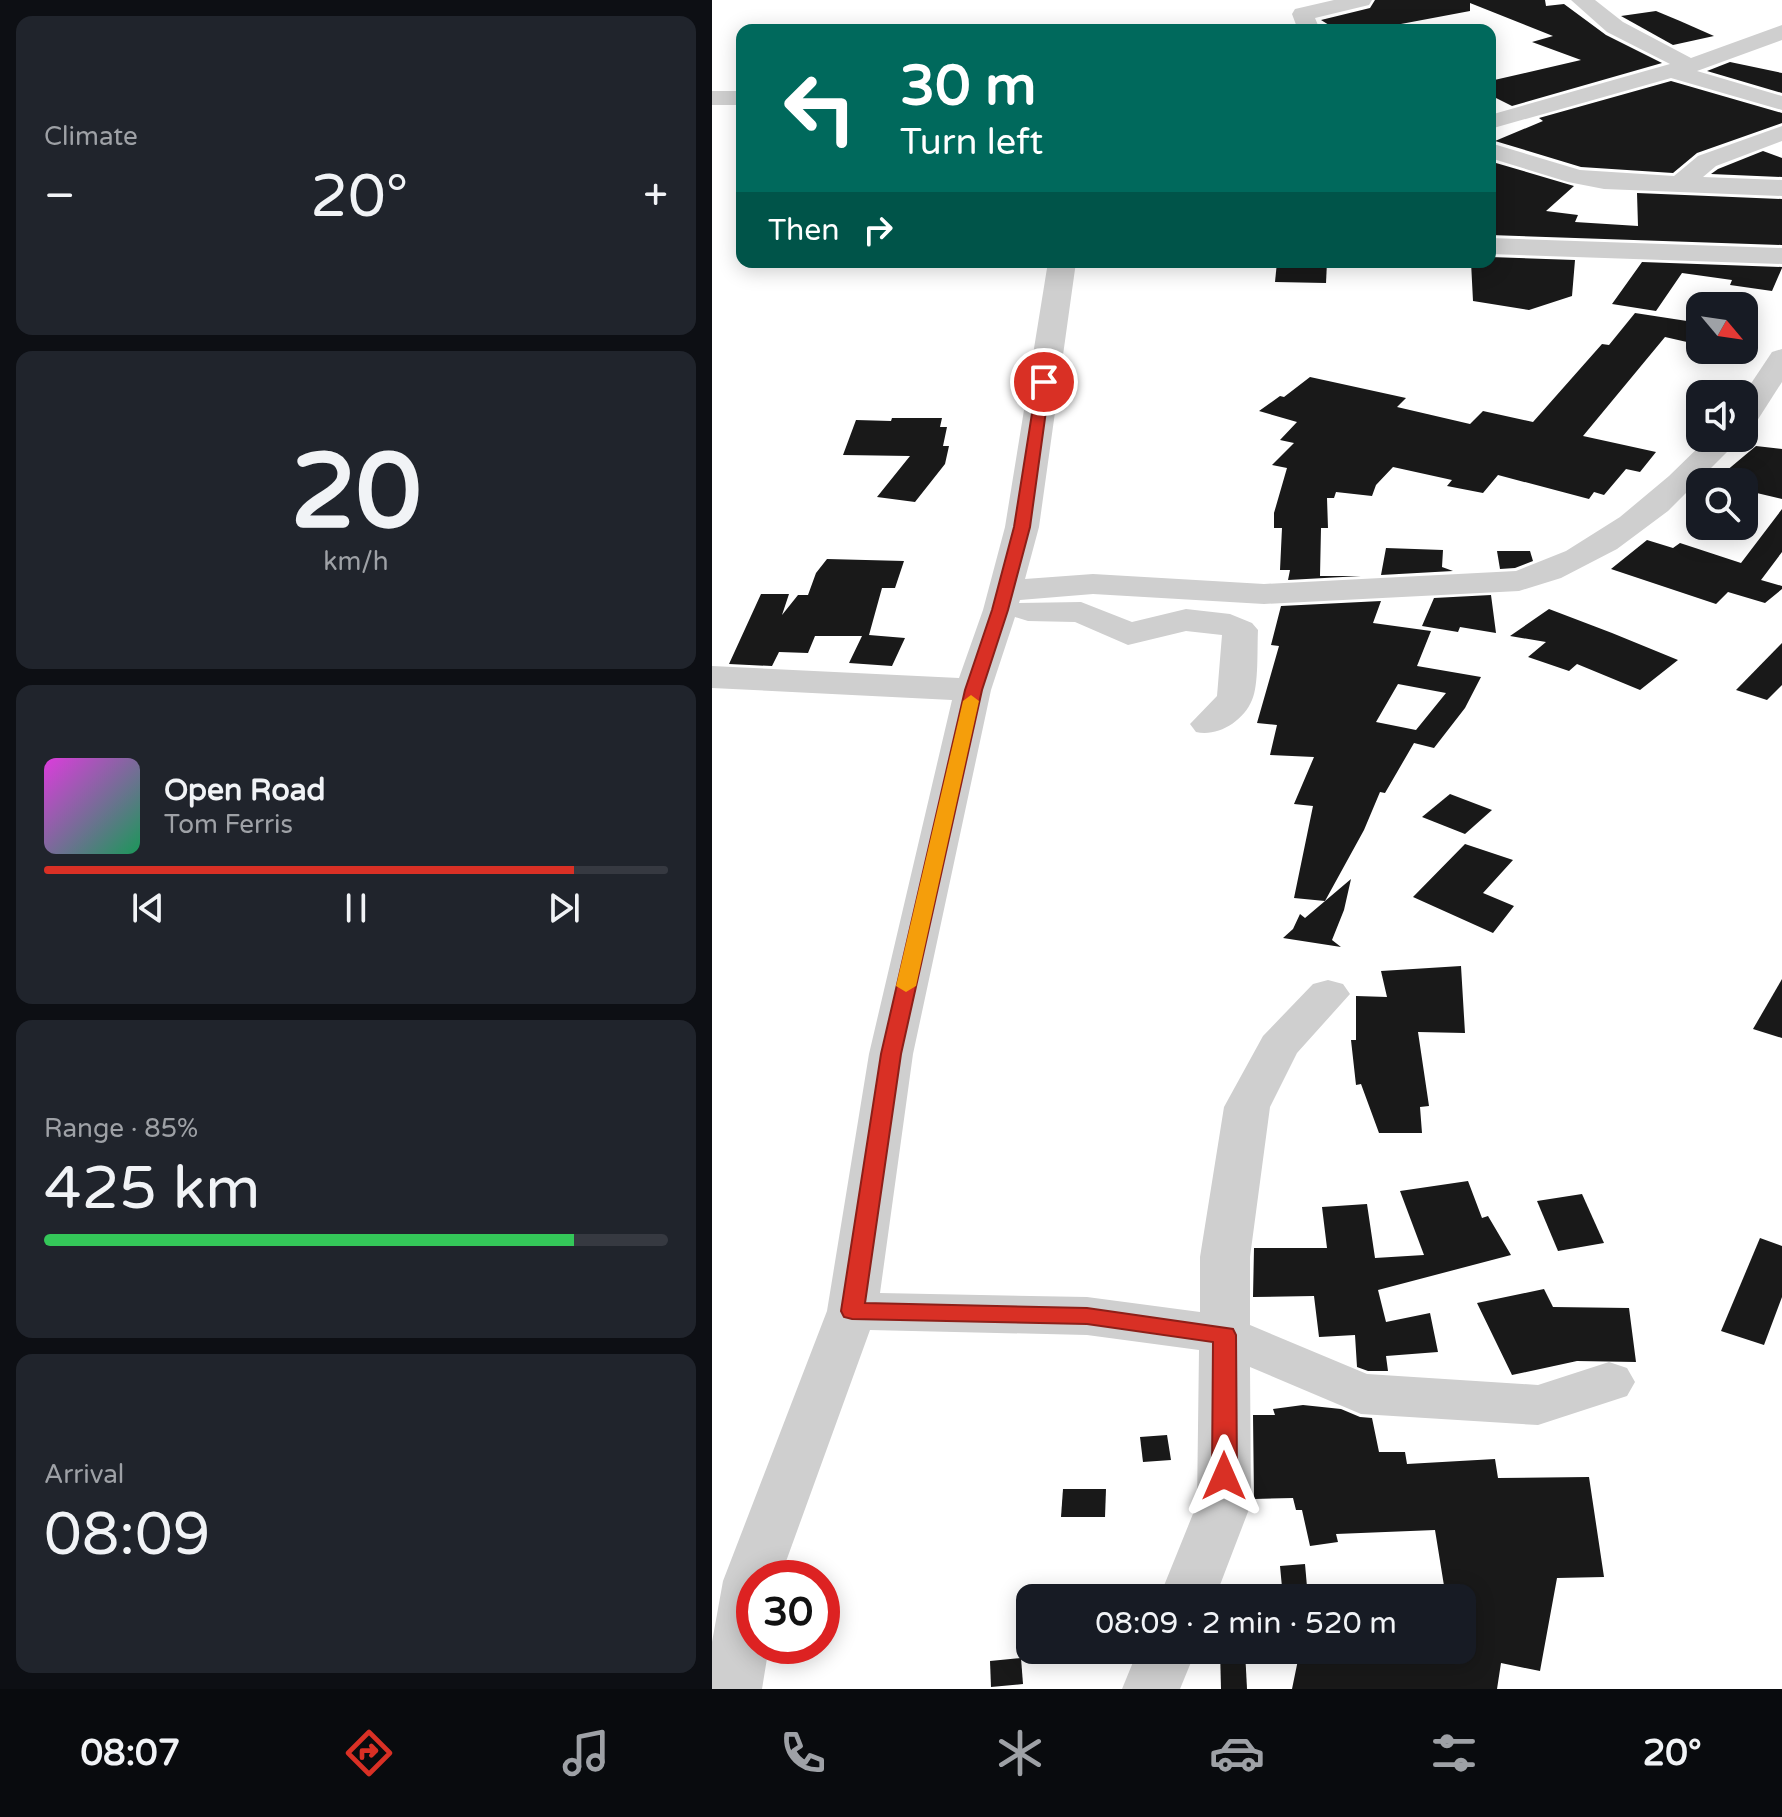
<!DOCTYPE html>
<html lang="en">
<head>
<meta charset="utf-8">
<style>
  :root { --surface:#171b24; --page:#20242c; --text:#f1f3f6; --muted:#9ea1a6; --line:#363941; --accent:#d93025 }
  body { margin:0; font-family:"Varela Round",sans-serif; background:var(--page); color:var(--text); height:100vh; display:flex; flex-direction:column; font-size:30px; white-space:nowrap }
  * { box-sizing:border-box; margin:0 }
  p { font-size:26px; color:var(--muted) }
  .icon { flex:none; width:44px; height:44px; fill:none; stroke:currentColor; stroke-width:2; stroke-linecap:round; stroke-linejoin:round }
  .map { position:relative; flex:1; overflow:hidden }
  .panel { display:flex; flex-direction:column; gap:16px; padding:16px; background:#0d0f14; width:712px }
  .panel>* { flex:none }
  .banner { position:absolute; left:24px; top:24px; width:760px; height:244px; border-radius:16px; box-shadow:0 4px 20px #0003; background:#00695c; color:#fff; overflow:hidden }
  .needle { width:52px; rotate:119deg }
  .tools { position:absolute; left:974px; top:292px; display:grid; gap:16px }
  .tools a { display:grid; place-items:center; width:72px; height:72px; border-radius:16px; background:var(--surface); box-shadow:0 4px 20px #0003; font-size:40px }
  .speed { position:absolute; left:24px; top:1560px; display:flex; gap:16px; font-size:40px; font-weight:700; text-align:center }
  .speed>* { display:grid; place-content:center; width:104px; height:104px; border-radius:50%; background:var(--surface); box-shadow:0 4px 20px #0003; line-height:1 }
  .speed .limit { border:12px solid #d22; background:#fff; color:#111 }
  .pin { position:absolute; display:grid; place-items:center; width:68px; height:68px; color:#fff; margin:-34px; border:4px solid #fff; border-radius:50%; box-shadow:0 2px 8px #0007 }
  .me { position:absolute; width:88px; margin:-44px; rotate:0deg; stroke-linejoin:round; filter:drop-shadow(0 0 6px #0008) }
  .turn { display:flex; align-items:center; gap:28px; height:168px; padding:0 32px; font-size:36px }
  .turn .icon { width:104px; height:104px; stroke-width:2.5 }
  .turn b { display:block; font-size:56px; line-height:68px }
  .then { display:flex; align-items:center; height:76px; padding:0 32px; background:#0003; gap:16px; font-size:30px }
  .big { font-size:60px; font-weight:600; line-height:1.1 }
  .panel .tile { flex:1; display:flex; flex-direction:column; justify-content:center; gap:12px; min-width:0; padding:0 28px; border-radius:16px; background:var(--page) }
  .panel .dial { align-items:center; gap:0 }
  .dial b { font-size:104px; line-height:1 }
  .song { display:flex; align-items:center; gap:24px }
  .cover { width:96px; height:96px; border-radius:12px; background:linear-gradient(135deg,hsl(300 70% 55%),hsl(150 70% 35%)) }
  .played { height:8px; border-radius:4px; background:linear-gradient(90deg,var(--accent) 85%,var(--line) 85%) }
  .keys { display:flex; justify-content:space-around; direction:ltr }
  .heat { display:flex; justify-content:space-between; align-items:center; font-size:44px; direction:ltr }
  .charge { height:12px; border-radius:6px; background:linear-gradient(90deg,#34c759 85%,var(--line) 0) }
  .trip { position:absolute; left:304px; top:1584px; width:460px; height:80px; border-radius:16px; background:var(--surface); box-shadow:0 4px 20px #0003; font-weight:600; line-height:80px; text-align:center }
  .tabs { display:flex; height:128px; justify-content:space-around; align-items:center; background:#090b0e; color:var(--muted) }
  .tabs .icon { width:56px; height:56px }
  .tabs .active { color:var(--accent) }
  .tabs b { font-size:36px; color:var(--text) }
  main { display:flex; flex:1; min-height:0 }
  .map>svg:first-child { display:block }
  .building { fill:#191919; fill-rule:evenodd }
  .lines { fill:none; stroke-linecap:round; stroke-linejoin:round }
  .minor { fill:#cfcfcf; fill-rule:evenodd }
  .route { fill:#d93025; stroke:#8d1f18; stroke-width:2 }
  .slow { fill:#f59e0b }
</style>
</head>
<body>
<main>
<section class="panel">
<div class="tile"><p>Climate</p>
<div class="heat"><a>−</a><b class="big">20°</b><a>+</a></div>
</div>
<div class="tile dial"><b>20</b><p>km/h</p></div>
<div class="tile">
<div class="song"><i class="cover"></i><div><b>Open Road</b><p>Tom Ferris</p></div></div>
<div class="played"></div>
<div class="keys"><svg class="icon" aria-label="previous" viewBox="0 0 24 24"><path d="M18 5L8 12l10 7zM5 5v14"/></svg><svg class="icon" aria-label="pause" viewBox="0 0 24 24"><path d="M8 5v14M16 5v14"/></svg><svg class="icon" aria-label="next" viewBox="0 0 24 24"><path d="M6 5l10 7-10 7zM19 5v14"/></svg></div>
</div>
<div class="tile"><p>Range · 85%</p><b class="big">425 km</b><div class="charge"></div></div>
<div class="tile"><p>Arrival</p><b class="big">08:09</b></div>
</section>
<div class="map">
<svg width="1070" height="1689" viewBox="0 0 1070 1689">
  <rect width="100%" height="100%" fill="#fff"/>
  <g class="building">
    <polygon points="663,0 833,0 834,6 852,4 894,35 950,63 800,106 778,95 778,81 869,60 820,42 841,36 758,3 758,11 657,30 625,30 609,20 658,8"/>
    <polygon points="944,11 968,21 1002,36 961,45 909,16"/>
    <polygon points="1018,62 1070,73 1070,93 995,71"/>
    <polygon points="959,81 1070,113 1070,123 985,153 961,173 869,167 783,141 831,121 827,118"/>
    <polygon points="1051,151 1070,158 1070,177 999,174 1006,169"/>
    <polygon points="784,163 862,186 834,211 866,215 863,222 926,226 925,193 1070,199 1070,245 778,235 778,166"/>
    <polygon points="778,257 863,260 860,296 817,310 761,301 759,262 778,262"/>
    <polygon points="565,262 615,262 614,283 563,282"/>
    <polygon points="930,262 1070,267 1070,268 1060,291 1018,285 1020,280 970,273 944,311 900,304"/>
    <polygon points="923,313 988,323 988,345 953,337 871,436 944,452 928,472 914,469 892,495 882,492 877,499 786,475 771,493 735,486 740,480 681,467 664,485 660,496 624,492 622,498 615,498 616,528 609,528 608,576 649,576 576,580 578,570 568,570 570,528 562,528 562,513 575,468 560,465 582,443 568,440 585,422 547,411 568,396 572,397 598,377 694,398 685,407 758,424 771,411 821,422 890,344 897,345"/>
    <polygon points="180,418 230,418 228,427 235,427 231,446 237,446 233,464 203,502 165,497 198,456 131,455 144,420 179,421"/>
    <polygon points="1044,446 1070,449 1070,499 1032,490 1032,482 1001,482"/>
    <polygon points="1070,509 1070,552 1049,580 1070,586 1070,589 1053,603 1016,592 1004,604 899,569 935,540 961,548 968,543 1029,563"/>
    <polygon points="674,548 731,550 730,567 741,571 669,575"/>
    <polygon points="785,551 818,551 821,561 803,568 788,569"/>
    <polygon points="115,559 192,561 183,588 170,588 157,635 193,638 180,666 137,663 150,636 103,636 96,653 67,652 60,666 17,664 49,594 77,594 70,615 86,595 96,595 104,573"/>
    <polygon points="779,595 784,633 748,627 746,632 710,626 722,598"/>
    <path d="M669 601 661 623 719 631 705 666 769 677 753 708 722 748 702 743 673 793 668 792 652 830 613 901 582 898 601 806 582 804 602 757 558 755 565 725 545 723 567 646 559 645 569 606ZM686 684 734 693 704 730 664 722Z"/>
    <polygon points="837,609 900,633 966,660 928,690 865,664 857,671 816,657 834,642 798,636"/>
    <polygon points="1070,643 1070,685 1055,700 1024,690"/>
    <polygon points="738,794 780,810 753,834 710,817"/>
    <polygon points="753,844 801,860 771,893 802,906 781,933 701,897"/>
    <polygon points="639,879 632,910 620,940 629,947 571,938 581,929 588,914 593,918"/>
    <polygon points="749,966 753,1033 706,1032 717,1106 708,1107 710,1133 667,1133 649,1084 644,1085 639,1040 644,1040 644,996 675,997 669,971"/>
    <polygon points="1070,979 1070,1038 1041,1029"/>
    <polygon points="756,1181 770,1218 776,1216 799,1255 666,1290 674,1322 718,1313 726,1352 674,1356 676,1371 656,1371 645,1367 643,1335 607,1337 602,1296 541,1297 542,1248 615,1248 610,1207 655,1204 663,1258 712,1255 688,1191"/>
    <polygon points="870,1194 892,1243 846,1251 825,1201"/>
    <polygon points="1048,1238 1070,1246 1070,1297 1052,1345 1009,1331"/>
    <polygon points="832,1289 841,1307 917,1308 924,1362 865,1361 800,1375 765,1303"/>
    <polygon points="591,1405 629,1409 648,1417 660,1418 667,1452 693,1452 695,1464 783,1459 786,1478 877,1477 892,1577 845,1578 828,1671 789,1663 785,1689 580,1689 588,1650 750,1650 750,1598 734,1598 723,1530 624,1534 626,1542 598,1546 590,1510 584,1510 581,1498 542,1499 541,1415 563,1415 561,1409"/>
    <polygon points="455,1435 459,1460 431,1462 428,1437"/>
    <polygon points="351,1489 394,1489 393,1517 349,1517"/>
    <polygon points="593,1564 596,1598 571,1598 568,1566"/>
    <polygon points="508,1650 533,1650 535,1689 509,1689"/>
    <polygon points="309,1658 311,1684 279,1687 278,1661"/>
  </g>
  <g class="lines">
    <g class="minor">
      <polygon points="622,0 660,0 657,5 603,18 608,30 586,30 580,14 583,9"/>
      <polygon points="859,0 883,0 911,22 979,58 1070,25 1070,40 985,71 1070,96 1070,110 959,78 778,129 778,115 958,64 895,32"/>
      <rect x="0" y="91" width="30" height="14"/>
      <polygon points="1070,126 1070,141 1004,166 991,177 1070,180 1070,196 892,189 856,182 778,158 778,143 868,170 962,176 986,156"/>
      <polygon points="778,238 1070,248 1070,264 778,254"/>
      <path d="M336 262H364L327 527 313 579 381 574 552 584 804 571 854 551 908 517 957 476 996 438H1029L956 511 905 549 849 578 807 591 552 604 381 594 308 600 307 603 369 602 420 622 474 609 518 614 540 623 546 630C545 648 547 685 540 700 531 722 505 737 484 732L478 724 505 696 510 635 474 631 416 645 363 622 316 621 303 617 279 690 201 1054 168 1293 375 1297 488 1312V1257L512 1107 551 1036 601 984 616 980 631 984 638 994 585 1053 558 1107 538 1257V1325L655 1374 826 1385 897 1362 915 1368 923 1382 915 1396 826 1425 649 1414 538 1367 539 1504 503 1598H447L485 1504 487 1350 375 1335 158 1330 68 1578H42V1646H57L50 1689H0V1642L11 1581 115 1311 157 1054 240 700 0 688V666L247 678 271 610 293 527Z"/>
      <polygon points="1070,349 1070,382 1043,424 1032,427 1032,394 1060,352"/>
      <polygon points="426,1650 484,1650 468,1689 410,1689"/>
    </g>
  </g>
  <polygon class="route" points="332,378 338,382 318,527 296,610 270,690 189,1054 153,1303 375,1308 521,1329 524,1335 525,1476 521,1483 512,1486 504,1483 500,1476 501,1342 375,1324 140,1319 132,1317 129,1311 169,1054 253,690 280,610 302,527 325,382"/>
  <polygon class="slow" points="259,695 267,701 204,986 194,992 184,986 251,701"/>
</svg>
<div class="tools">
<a><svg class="needle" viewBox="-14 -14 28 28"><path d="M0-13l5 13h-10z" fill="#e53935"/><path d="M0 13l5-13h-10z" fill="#9ea1a6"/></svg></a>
<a><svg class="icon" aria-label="sound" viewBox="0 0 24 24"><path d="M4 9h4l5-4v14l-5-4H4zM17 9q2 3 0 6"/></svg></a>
<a><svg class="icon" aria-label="search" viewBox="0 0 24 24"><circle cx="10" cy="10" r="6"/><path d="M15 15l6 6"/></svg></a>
</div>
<div class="speed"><div class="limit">30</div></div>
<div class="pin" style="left:332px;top:382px;background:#d93025"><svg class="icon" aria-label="arrive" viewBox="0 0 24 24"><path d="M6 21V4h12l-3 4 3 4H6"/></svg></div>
<svg class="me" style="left:512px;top:1476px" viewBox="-20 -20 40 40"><path d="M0-17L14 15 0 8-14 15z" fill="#d93025" stroke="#fff" stroke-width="4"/></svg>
<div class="trip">08:09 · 2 min · 520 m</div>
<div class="banner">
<div class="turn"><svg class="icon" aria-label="left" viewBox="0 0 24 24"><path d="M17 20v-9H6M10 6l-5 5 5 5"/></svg><div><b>30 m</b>Turn left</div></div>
<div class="then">Then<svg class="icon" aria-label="right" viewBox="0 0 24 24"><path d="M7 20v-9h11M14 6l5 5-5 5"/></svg></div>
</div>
</div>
</main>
<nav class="tabs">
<b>08:07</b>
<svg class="icon active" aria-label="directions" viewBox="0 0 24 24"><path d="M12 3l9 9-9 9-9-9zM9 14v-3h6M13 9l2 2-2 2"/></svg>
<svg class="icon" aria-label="music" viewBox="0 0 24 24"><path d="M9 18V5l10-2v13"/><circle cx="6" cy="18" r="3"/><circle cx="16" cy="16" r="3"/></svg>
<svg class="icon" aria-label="phone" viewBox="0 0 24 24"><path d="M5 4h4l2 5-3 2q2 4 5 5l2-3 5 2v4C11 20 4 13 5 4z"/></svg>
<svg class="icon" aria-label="climate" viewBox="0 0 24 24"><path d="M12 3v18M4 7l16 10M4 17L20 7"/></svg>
<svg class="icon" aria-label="car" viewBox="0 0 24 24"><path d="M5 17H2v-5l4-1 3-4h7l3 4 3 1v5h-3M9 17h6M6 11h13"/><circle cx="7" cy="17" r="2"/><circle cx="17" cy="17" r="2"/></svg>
<svg class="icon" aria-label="filters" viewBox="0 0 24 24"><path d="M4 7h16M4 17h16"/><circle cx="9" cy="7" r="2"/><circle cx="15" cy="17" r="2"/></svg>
<b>20°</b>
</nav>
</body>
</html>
